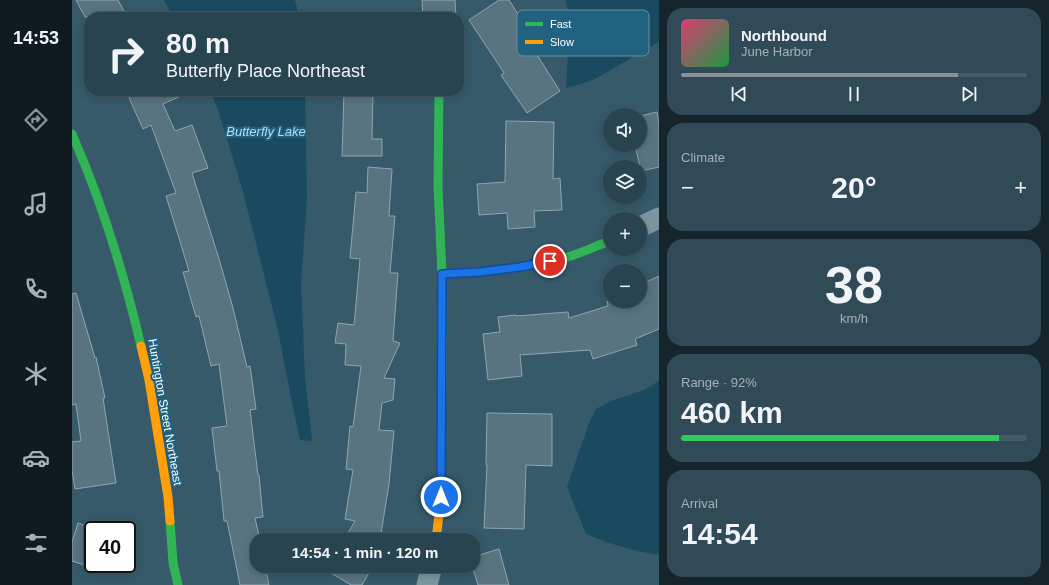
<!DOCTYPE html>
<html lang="en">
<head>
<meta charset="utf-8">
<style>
  :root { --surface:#284450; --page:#304b57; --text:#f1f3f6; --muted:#a5b0b7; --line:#445c67; --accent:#8c9099 }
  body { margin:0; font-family:Helvetica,sans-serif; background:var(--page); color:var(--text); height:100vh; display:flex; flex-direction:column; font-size:15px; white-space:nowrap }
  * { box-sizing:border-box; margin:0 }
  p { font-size:13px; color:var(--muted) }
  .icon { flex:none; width:22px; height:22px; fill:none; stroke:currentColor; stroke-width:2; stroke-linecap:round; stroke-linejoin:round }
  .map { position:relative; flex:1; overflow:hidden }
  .details { display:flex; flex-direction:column; gap:8px; padding:8px; background:#16252c; width:390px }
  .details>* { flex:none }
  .hud { position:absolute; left:12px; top:12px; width:380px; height:84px; border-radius:16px; box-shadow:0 2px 10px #0003,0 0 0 1px var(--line); background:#284450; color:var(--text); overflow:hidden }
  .buttons { position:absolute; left:531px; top:108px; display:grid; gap:8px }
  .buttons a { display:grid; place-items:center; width:44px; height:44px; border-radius:50%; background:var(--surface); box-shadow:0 2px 10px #0003,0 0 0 1px var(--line); font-size:20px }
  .speed { position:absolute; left:12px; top:521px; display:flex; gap:8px; font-size:20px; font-weight:700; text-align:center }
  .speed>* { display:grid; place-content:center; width:52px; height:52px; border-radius:50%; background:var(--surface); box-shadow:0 2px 10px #0003,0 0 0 1px var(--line); line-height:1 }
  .speed .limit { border:2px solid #111; border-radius:6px; background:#fff; color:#111 }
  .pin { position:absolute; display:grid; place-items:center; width:34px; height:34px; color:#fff; margin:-17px; border:2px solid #fff; border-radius:50%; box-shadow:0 1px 4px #0007 }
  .me { position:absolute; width:44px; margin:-22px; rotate:0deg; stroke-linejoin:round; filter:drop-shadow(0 0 3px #0008) }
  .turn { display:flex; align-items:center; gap:14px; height:84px; padding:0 16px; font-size:18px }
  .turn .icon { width:52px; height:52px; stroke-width:2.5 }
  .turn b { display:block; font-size:28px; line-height:34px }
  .big { font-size:30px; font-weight:800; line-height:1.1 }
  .details .widget { flex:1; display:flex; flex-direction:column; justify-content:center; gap:6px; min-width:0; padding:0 14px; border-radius:16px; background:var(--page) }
  .details .dial { align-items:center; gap:0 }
  .dial b { font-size:52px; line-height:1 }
  .song { display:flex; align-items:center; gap:12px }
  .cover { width:48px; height:48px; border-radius:6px; background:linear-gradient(135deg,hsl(340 70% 55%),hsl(140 70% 35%)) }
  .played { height:4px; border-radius:2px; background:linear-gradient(90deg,var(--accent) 80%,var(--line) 80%) }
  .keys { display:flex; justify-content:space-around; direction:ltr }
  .heat { display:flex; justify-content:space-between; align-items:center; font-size:22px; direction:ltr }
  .charge { height:6px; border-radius:3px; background:linear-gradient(90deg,#34c759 92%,var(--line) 0) }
  .trip { position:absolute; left:178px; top:533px; width:230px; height:40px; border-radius:16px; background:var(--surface); box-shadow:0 2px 10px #0003,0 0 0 1px var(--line); font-weight:800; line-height:40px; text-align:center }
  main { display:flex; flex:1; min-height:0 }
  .dock { display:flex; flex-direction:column; width:72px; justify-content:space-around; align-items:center; background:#101b20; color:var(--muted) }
  .dock .icon { width:28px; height:28px }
  .dock .on { color:var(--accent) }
  .dock b { font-size:18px; color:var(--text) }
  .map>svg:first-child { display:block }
  .water { fill:#194a60 }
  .building { fill:#587481; stroke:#8fa5af }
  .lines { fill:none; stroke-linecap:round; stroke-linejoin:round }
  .street { stroke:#7c96a0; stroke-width:21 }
  .fast { stroke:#30b455; stroke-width:9 }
  .slow { stroke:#ff9f0a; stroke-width:9 }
  .route-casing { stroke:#114b97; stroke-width:10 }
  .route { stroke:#1a73e8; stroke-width:7 }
  .labels { text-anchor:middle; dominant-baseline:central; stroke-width:4; stroke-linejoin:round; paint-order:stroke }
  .street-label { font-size:12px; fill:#fff; stroke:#206280 }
  .water-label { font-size:13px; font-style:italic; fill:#b0ddef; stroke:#206280 }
  .key { fill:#206280; stroke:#6391a6; stroke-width:1 }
  .key-label { font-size:11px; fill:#fff }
</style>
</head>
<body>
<main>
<nav class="dock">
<b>14:53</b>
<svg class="icon on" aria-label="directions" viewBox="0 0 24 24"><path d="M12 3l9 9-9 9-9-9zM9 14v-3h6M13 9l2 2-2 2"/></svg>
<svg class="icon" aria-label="music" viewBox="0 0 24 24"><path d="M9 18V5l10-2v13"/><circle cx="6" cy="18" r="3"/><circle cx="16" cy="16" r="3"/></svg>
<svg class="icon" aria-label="phone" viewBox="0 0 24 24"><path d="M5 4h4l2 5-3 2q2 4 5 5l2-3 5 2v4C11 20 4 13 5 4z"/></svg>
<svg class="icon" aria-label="climate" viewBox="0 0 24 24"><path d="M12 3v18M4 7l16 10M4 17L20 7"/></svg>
<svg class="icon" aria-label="car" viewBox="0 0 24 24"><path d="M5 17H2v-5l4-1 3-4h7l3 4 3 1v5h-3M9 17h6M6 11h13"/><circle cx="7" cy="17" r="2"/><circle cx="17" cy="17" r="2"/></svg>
<svg class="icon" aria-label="filters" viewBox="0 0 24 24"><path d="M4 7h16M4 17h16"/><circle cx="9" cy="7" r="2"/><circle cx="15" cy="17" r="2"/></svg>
</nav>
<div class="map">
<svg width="587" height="585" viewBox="0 0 587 585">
  <rect width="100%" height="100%" fill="#365a6a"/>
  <g class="water">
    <polygon points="92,0 223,0 227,17 101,17"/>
    <polygon points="493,0 587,0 587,42 523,79 506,85 494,88 498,15"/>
    <polygon points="138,91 233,91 235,197 229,284 233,377 240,441 228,440 219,398 206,330 170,188 145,107"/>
    <path d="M587 381V555C561 551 538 544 514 534L495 487 517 423 524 409 539 401 572 390Z"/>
  </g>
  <g class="building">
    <polygon points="4,0 46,0 55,17 13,17"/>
    <polygon points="350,0 383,0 384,17 351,17"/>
    <polygon points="427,0 437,0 463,41 458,44 488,91 455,113 429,75 432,73 397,20"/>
    <polygon points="54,91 120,91 91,104 103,131 120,125 136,168 120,173 148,262 161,308 175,367 178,366 184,409 178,410 186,475 187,475 191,517 183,518 188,540 185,540 185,566 193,566 197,585 168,585 155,521 152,521 147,471 145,471 140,428 155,426 147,364 139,366 127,316 124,317 111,272 117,271 94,196 104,193 79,125 71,129"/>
    <polygon points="272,91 301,91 300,139 310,139 310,156 270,156"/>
    <polygon points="585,112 587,123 587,167 569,171 563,145 568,145 568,116"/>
    <polygon points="434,121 482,122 481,179 488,178 490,210 462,211 463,227 436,229 435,213 407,215 405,184 433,182"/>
    <polygon points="296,167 320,169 317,216 323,216 318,273 326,273 321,341 328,343 312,378 323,379 321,400 310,403 307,430 322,431 317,484 308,540 272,540 283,521 273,519 281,470 274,469 278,426 281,427 289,366 273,365 274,344 263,343 266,323 282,325 288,259 278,258 284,192 295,193"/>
    <polygon points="587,276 587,329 563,339 565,345 521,359 518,350 448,355 450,376 416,380 411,334 428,332 426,317 444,315 444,316 496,312 497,318 536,306 535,301 568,301 568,285"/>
    <polygon points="4,293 23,358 24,357 33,398 31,398 44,483 3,489 0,470 0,442 9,441 4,404 0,405 0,294"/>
    <polygon points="415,413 480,414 480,466 454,465 452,529 412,528 415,465 414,465"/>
    <polygon points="6,523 21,528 21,568 0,561 0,542"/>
    <polygon points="427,549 437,585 406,585 401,569 401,557"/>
    <polygon points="257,566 301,566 290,585 279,585 254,570"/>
  </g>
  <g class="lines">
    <g class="street">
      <polyline points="568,227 587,218"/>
      <polyline points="355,585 360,566"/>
    </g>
    <g class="fast">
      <polyline points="367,92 366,186 370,274 370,338"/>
      <path d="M0 134C30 202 52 274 69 346"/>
      <path d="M370 274C411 272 452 269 492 258 508 254 523 246 538 241"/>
      <polyline points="98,521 101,563 106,585"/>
    </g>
    <g class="slow">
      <polyline points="69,346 77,380 96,497 98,521"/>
      <polyline points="364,540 369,497 370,338"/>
    </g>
  </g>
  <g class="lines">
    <g class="route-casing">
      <polyline id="route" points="369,497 370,274 408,272 448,267 478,261"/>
    </g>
    <use href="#route" class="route"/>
  </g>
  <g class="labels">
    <g class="street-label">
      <text transform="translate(93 412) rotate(80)">Huntington Street Northeast</text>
    </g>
    <g class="water-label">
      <text x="194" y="131">Butterfly Lake</text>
    </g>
  </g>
  <rect x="445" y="10" width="132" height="46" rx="6" class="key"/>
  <rect x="453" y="22" width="18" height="4" fill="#30b455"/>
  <rect x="453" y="40" width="18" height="4" fill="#ff9f0a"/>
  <g class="key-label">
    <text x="478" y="28">Fast</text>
    <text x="478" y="46">Slow</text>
  </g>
</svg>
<div class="buttons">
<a><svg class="icon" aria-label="sound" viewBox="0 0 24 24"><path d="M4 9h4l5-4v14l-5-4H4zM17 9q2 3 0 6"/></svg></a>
<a><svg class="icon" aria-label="layers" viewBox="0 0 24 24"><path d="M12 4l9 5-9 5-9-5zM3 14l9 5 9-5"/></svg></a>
<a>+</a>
<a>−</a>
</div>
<div class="speed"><div class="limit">40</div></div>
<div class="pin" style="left:478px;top:261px;background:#d93025"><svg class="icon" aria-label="arrive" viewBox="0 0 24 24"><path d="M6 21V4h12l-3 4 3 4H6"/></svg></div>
<svg class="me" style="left:369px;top:497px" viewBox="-20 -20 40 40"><circle r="17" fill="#1a73e8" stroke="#fff" stroke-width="3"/><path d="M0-11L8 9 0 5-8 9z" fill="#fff"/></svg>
<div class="trip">14:54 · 1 min · 120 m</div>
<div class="hud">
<div class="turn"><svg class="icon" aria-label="right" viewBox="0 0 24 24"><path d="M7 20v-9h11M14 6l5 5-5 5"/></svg><div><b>80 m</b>Butterfly Place Northeast</div></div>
</div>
</div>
<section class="details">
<div class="widget">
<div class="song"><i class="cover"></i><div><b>Northbound</b><p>June Harbor</p></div></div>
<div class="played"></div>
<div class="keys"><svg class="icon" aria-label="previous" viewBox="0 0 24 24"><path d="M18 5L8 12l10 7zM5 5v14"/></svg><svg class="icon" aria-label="pause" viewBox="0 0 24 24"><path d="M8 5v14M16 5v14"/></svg><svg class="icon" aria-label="next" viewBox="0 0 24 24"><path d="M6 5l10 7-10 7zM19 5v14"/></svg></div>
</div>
<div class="widget"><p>Climate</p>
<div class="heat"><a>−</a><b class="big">20°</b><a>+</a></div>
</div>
<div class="widget dial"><b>38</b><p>km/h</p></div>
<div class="widget"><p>Range · 92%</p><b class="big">460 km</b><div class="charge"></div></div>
<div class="widget"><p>Arrival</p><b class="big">14:54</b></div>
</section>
</main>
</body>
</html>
